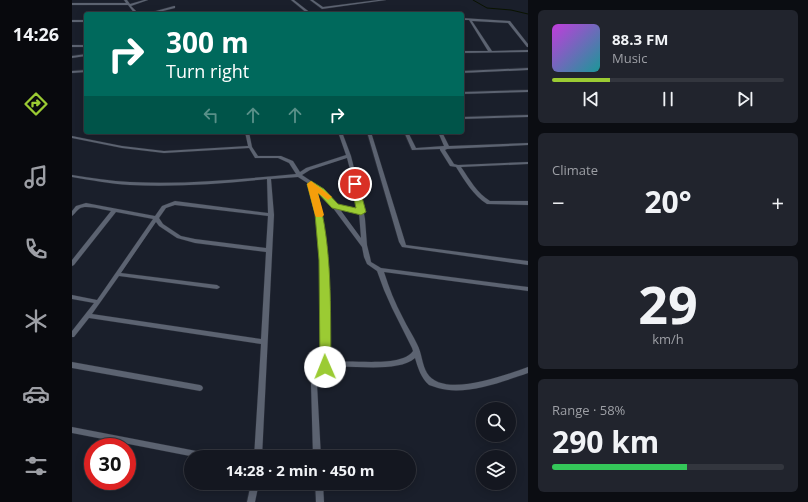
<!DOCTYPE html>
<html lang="en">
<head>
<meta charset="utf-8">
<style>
  :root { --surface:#141720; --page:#21242d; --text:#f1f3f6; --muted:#9d9fa5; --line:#33363e; --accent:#9bcb33 }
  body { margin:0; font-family:"Open Sans",sans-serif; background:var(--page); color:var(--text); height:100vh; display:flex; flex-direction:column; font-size:15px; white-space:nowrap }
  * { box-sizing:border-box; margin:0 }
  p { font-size:13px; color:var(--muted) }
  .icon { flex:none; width:22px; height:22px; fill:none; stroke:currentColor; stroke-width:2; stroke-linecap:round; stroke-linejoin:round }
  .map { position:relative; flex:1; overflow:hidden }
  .sheet { display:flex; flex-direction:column; gap:10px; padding:10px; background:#0b0d12; width:280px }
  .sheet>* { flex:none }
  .guide { position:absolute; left:12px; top:12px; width:380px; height:122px; border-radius:4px; box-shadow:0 2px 10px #0003,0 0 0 1px var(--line); background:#00695c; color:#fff; overflow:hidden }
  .buttons { position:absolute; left:404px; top:402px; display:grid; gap:8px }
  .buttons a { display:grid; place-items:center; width:40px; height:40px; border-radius:50%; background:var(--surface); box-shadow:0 2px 10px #0003,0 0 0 1px var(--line); font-size:20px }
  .speed { position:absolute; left:12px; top:438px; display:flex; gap:8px; font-size:20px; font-weight:700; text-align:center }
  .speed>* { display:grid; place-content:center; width:52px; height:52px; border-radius:50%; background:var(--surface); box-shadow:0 2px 10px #0003,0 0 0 1px var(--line); line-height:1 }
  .speed .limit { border:6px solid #d22; background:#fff; color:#111 }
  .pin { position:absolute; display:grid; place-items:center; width:34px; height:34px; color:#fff; margin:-17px; border:2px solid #fff; border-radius:50%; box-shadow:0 1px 4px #0007 }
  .me { position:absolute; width:44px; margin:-22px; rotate:359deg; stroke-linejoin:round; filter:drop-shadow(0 0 3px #0008) }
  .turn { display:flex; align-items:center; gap:14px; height:84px; padding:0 16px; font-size:18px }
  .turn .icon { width:52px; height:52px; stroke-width:2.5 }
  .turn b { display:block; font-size:28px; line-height:34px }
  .lanes { display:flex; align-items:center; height:38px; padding:0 16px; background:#0003; justify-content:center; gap:20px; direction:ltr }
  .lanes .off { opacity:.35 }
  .big { font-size:30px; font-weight:700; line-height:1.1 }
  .sheet .card { flex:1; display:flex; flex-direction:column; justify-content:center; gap:6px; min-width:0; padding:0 14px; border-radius:6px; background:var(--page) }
  .sheet .dial { align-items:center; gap:0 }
  .dial b { font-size:52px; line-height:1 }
  .song { display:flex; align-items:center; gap:12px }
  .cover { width:48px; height:48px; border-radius:6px; background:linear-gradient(135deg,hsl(290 70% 55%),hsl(180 70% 35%)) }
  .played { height:4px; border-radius:2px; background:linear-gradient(90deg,var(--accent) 25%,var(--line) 25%) }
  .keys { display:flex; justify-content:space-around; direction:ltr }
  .heat { display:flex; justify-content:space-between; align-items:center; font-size:22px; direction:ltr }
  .charge { height:6px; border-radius:3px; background:linear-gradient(90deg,#34c759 58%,var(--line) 0) }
  .trip { position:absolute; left:112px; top:450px; width:232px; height:40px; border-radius:20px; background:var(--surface); box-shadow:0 2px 10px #0003,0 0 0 1px var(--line); font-weight:700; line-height:40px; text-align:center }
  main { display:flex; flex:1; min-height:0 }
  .dock { display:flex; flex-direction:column; width:72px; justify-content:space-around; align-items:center; background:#08090d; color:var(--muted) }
  .dock .icon { width:28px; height:28px }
  .dock .selected { color:var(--accent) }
  .dock b { font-size:18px; color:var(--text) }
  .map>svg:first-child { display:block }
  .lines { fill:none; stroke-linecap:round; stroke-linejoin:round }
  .stream { stroke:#0a1300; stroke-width:1 }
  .minor-casing { stroke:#373b44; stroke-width:0.5 }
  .minor { fill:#5c6371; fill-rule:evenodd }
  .route { fill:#9bcb33; stroke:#658421 }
  .slow { fill:#f59e0b }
</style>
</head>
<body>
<main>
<nav class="dock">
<b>14:26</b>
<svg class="icon selected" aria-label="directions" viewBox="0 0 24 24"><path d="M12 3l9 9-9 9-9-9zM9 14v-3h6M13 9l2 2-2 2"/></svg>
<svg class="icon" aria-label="music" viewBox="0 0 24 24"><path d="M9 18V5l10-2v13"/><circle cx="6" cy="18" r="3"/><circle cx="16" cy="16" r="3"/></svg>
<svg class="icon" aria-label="phone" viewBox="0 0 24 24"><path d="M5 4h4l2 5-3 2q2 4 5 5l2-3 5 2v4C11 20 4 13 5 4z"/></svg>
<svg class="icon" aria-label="climate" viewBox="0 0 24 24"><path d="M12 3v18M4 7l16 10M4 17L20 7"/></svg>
<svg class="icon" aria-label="car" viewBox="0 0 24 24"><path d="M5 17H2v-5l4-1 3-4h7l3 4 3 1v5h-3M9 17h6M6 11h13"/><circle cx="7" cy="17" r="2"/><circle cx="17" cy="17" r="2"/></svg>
<svg class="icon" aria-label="filters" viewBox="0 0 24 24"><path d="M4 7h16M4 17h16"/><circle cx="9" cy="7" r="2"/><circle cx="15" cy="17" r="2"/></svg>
</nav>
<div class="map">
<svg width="456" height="502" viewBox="0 0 456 502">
  <rect width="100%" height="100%" fill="#1a1f2b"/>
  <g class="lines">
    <polyline class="stream" points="401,0 415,8 439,10 456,14"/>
    <g class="minor-casing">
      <g id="minor">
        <polygon points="52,0 55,0 58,4 72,0 76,0 59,6 67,14 63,14 56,5 0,5 0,3 54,3"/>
        <polygon points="219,0 222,0 240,14 236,14"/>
        <polygon points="238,0 241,0 251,7 306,0 314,0 250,9"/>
        <polygon points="102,6 103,6 103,8 79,14 73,14"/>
        <polygon points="390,18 438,21 456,44 456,47 455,47 436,23 400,21 420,51 456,50 456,52 390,53 390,51 416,51 397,20 390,20"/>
        <rect x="0" y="20" width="14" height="2"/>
        <rect x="0" y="45" width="14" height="2"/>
        <polygon points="14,54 14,56 0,58 0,56"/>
        <polygon points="456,68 456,70 390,73 390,71"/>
        <polygon points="14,70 14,72 0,73 0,71"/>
        <polygon points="456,90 456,92 390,94 390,92"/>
        <polygon points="456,115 456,117 390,119 390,117"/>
        <path d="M173 132H177L180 147 186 156H209L221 161 228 172 234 168 274 155 266 132H270L279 156 288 192 293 219 295 245 298 257 299 262 309 268 456 287V291L312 272C317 288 323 303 331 318 335 327 341 335 345 344 350 353 350 365 355 373 371 399 433 375 456 367V373C430 382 393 396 366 388 363 387 360 386 357 385 349 378 346 368 343 358 326 373 282 365 259 367L251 372 245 384 249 457H241L239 384 247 368 250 366 249 260 244 214 237 184 226 177 199 179 202 215 190 457H182L189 344 17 318 2 337H0V331L22 303 0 299V295L25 300 81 219 44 212 2 265 0 266V260L39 211C31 210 13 204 7 209 4 211 3 214 0 216V211L4 206 14 203 83 216 90 206 103 201 196 213 195 179C149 184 103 187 58 185 38 184 19 180 0 177V175C19 178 39 181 58 182 113 185 169 179 224 174L217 163 206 158H183L177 148 92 153 50 148 0 138V136L50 146 92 151 176 146ZM275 158 281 181 286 210 264 205 251 189 230 175 238 170ZM242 188 247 191 255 200 290 247 292 257 295 264 305 271 312 290 320 308 340 348 341 351C328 369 277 358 256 363L255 260 250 214ZM103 205 196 216 194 248 123 239 109 236 91 224 87 218 94 208ZM267 208 287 213 289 238ZM84 222 87 226 105 238 123 243 194 252 189 339 20 314 47 276 145 289 147 288 148 287 145 285 49 273Z"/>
        <polygon points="295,132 299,132 334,245 456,261 456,265 330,247 327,242"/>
        <path d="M332 132H336L344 148 372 146 366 132H370L377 146 456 143V145L375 149 373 150 382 164 386 165 456 162V164L389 167C398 180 405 193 418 201H456V205L415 204C401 195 393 181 384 167L378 166 368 150V149L340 150Z"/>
        <polygon points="0,362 128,385 130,386 131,388 130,390 128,391 0,368"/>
        <polygon points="0,427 140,454 143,455 144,457 123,457 0,433"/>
        <polygon points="179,483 187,483 183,502 175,502"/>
        <polygon points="243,483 251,483 252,502 244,502"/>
      </g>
    </g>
    <use href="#minor" class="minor"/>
  </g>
  <path class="route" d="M239 181 252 189 266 204 284 208 279 184 283 182H286L294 212 289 215 260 208 245 192C261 248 258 308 259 367L257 370 253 371 249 370 248 367 247 260 243 214 235 184Z"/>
  <polygon class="slow" points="239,181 260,197 256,200 246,193 252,215 250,217 244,217 243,215 235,184"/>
</svg>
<div class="buttons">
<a><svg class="icon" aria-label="search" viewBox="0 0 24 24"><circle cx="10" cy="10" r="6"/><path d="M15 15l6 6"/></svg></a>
<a><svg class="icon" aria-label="layers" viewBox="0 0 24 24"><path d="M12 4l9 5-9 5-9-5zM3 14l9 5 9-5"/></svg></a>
</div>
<div class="speed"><div class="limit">30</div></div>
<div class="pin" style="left:283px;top:184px;background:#d93025"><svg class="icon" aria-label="arrive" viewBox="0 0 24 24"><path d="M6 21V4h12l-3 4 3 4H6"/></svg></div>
<svg class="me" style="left:253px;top:367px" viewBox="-20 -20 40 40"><circle r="19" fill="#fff"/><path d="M0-13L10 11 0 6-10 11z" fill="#9bcb33"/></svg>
<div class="trip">14:28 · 2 min · 450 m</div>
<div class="guide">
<div class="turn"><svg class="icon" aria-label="right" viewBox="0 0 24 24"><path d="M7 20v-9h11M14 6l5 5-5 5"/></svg><div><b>300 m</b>Turn right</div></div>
<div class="lanes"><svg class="icon off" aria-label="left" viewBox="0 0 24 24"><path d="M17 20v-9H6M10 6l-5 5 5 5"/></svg><svg class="icon off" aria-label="ahead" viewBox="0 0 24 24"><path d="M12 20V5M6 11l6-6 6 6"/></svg><svg class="icon off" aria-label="ahead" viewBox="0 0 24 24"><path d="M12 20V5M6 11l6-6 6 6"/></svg><svg class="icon" aria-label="right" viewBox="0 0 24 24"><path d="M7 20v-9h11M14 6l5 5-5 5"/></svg></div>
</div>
</div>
<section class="sheet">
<div class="card">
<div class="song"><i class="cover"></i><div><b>88.3 FM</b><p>Music</p></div></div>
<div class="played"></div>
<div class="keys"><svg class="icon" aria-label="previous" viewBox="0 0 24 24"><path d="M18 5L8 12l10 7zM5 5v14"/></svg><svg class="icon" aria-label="pause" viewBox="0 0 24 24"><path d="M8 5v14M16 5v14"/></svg><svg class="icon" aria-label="next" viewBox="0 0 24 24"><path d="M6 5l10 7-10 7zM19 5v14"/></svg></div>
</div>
<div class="card"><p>Climate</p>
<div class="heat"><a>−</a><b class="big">20°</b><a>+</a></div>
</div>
<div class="card dial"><b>29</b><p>km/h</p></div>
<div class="card"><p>Range · 58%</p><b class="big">290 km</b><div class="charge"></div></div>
</section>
</main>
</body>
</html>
